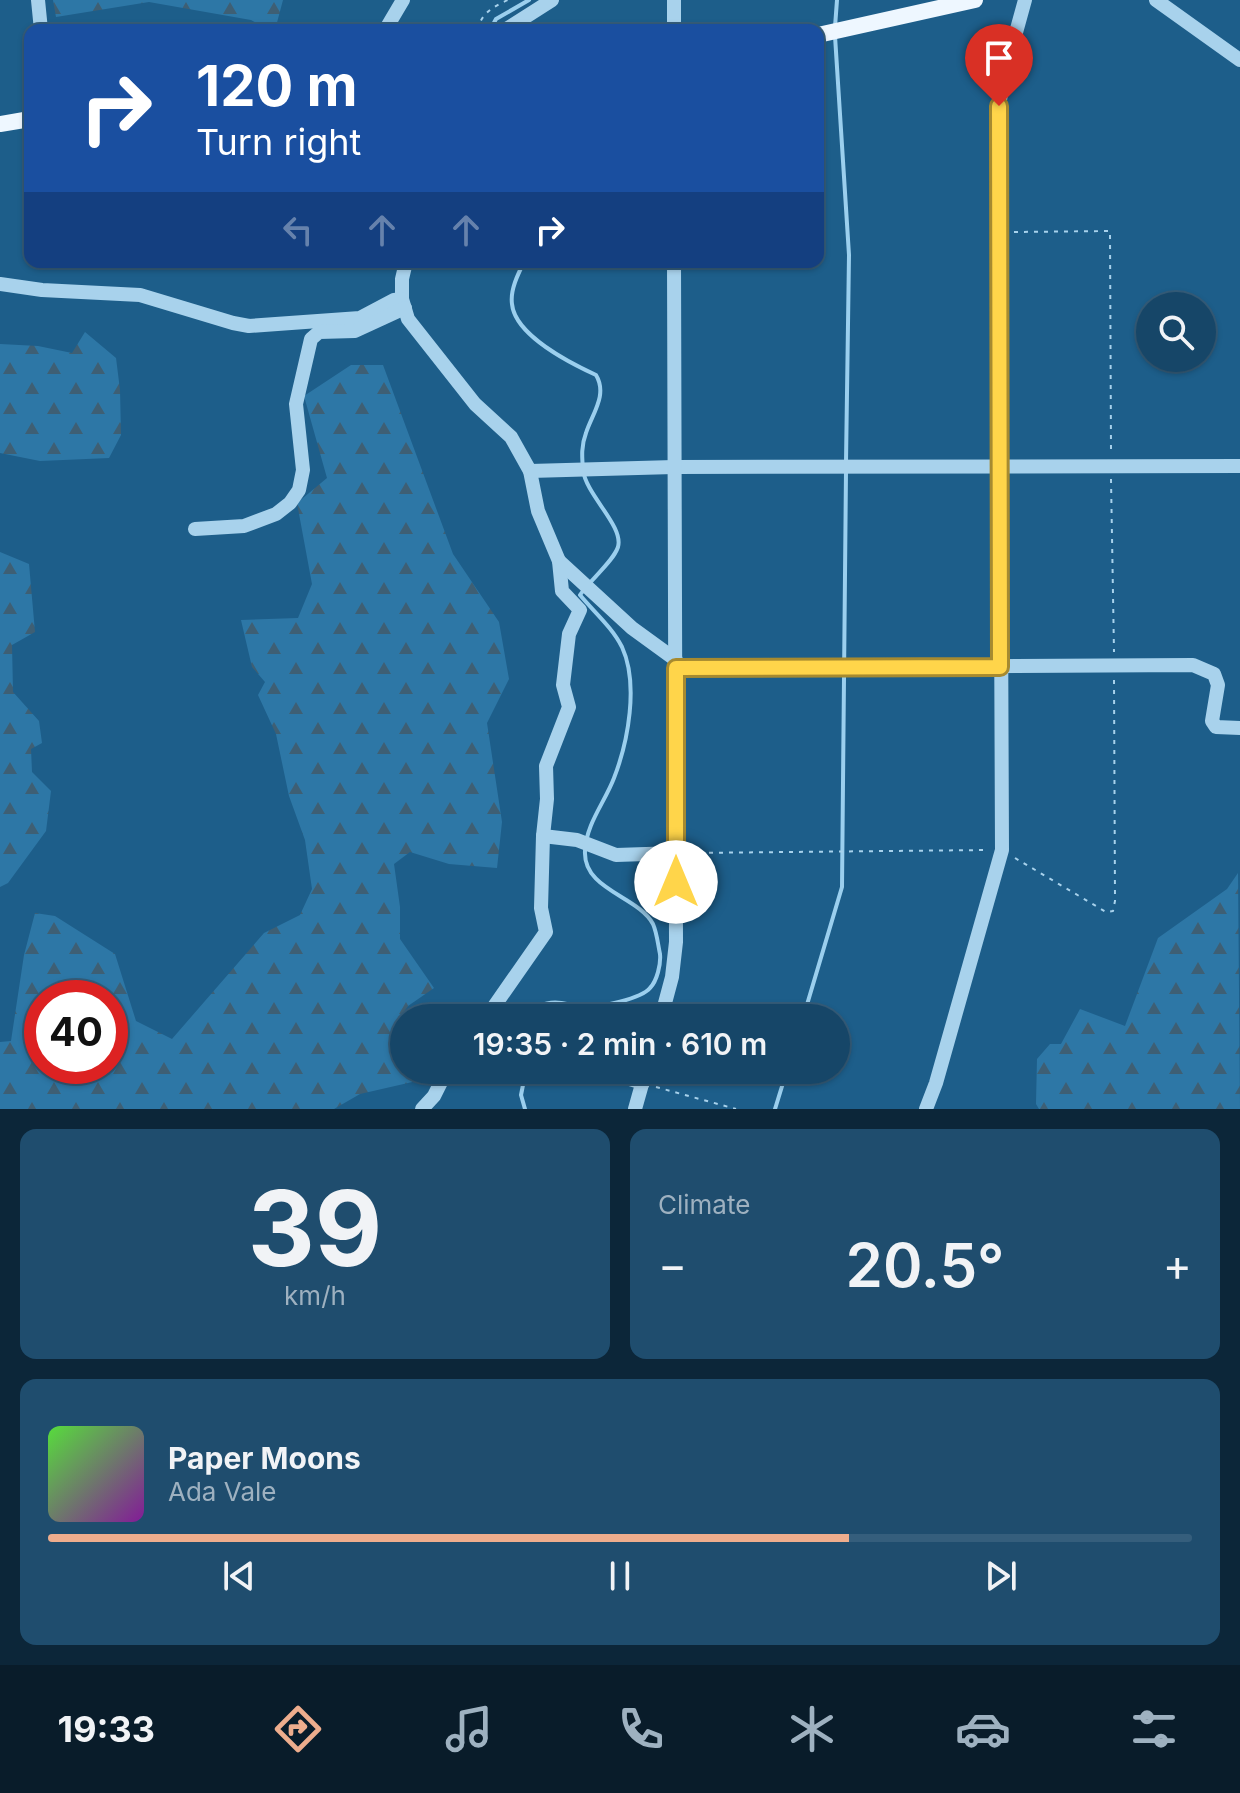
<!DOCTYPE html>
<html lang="en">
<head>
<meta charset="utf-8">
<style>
  :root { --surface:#164668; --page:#1f4d6e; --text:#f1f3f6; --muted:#9eb1c0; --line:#355e7c; --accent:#eead8d }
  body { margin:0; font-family:Inter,sans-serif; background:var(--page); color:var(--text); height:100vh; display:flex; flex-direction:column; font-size:30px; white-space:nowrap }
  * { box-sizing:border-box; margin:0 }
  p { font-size:26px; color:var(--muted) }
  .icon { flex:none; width:44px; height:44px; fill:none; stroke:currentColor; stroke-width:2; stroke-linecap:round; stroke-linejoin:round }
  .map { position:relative; height:1109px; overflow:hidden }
  .sheet { display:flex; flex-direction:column; gap:20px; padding:20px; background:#0c2639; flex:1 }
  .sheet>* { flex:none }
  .top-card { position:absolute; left:24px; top:24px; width:800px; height:244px; border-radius:16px; box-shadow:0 2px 6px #0004,0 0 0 2px var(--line); background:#1a4fa0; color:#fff; overflow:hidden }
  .tools { position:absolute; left:1136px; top:292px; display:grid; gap:16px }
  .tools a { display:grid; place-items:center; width:80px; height:80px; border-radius:50%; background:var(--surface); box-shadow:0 2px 6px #0004,0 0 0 2px var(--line); font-size:40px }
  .speed { position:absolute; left:24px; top:980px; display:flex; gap:16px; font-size:40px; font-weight:700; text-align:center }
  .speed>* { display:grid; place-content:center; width:104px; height:104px; border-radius:50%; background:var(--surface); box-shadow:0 2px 6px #0004,0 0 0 2px var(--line); line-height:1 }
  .speed .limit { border:12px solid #d22; background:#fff; color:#111 }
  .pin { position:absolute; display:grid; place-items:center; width:68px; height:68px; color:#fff; margin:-82px -34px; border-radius:50% 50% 50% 0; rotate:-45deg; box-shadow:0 0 8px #0007 }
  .pin .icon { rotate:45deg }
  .me { position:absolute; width:88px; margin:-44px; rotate:0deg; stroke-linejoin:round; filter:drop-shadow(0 0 6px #0008) }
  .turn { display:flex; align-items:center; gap:28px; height:168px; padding:0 40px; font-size:36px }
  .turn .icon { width:104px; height:104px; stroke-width:2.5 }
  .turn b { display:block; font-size:56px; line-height:68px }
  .lanes { display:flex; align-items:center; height:76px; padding:0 40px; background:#0003; justify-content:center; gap:40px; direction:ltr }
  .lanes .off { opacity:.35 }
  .big { font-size:60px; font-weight:600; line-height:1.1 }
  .sheet .widget { flex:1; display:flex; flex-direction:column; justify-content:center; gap:12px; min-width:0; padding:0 28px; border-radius:16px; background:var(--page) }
  .sheet .dial { align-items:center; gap:0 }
  .dial b { font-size:104px; line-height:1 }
  .song { display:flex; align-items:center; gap:24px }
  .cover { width:96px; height:96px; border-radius:12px; background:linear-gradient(135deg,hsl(110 70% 55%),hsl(290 70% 35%)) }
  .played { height:8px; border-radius:4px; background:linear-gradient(90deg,var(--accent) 70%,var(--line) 70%) }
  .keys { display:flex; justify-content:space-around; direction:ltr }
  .heat { display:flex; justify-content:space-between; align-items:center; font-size:44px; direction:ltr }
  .sheet .tiles { flex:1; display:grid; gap:20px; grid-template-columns:1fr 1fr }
  .widget:last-child { grid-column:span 2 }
  .trip { position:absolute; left:390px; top:1004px; width:460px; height:80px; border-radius:40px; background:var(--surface); box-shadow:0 2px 6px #0004,0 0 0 2px var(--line); font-weight:600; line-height:80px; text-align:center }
  .menu { display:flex; height:128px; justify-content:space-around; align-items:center; background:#091c2a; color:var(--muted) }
  .menu .icon { width:56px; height:56px }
  .menu .current { color:var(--accent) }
  .menu b { font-size:36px; color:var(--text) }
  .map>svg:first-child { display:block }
  .forest { fill:url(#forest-firs); fill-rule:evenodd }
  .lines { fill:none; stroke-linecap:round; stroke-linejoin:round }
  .stream { stroke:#9bcfee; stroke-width:4 }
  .path { stroke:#a8d2ec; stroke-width:2; stroke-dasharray:4 6; stroke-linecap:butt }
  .minor { stroke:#a8d2ec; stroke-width:14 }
  .major { stroke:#eef7ff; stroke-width:16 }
  .route-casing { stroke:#a68a30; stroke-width:20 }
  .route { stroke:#ffd54a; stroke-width:14 }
</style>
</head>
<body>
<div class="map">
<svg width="1240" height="1109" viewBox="0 0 1240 1109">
  <defs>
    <pattern id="forest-firs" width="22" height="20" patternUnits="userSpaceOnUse" patternTransform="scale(2)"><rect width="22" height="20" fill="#2d77a6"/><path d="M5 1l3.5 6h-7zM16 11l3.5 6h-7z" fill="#3e5f74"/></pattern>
  </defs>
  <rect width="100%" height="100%" fill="#1d5e8a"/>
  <g class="forest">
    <polygon points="53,0 283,0 275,30 270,30 251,20 149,2 56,17"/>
    <polygon points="85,332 116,358 120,390 121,435 109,458 40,461 0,453 0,344 38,346 72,353"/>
    <path d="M351 365H383L453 554 499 622 509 679 487 723 502 822 497 868 449 864 410 852 394 864 400 907V939L434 988 408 1006 396 1024 404 1031V1070H420L421 1080 360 1094 334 1109H0V1042L11 1041 24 955 35 913 55 916 115 954 136 1021 172 1039 264 933 300 915 312 889 305 840 289 796 276 734 258 695 265 682 252 667 241 620 298 618 312 584 297 503 327 478 304 396ZM42 998H110V1066H42Z"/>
    <polygon points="0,552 29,564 35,632 12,645 13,692 39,721 42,743 31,749 32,772 51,791 46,831 8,883 0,887"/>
    <polygon points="1238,873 1240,1109 1039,1109 1036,1104 1037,1059 1050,1044 1061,1044 1080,1009 1125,1026 1158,938 1227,889"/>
  </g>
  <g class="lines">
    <g class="stream">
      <polyline points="835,27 837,0"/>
      <polyline points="490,30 496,19 529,0"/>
      <polyline points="835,36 849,255 846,462"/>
      <path d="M524 262C518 274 510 290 512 304 515 335 570 363 596 375 608 395 592 414 586 433 581 446 582 457 583 470 586 495 624 526 618 547 613 562 590 580 580 595 594 612 612 627 622 647 639 684 628 742 614 778 605 802 586 824 585 851 583 890 638 896 653 924 657 933 658 945 660 954 661 964 657 981 650 988 641 999 600 1007 586 1007 568 1006 557 998 539 1006L534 1018"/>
      <polyline points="803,1018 842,887 846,471"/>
      <polyline points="525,1109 521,1095 526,1070"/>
      <polyline points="775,1109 787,1070"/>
    </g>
    <g class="path">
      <path d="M478 30C480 14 494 6 508 0"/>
      <polyline points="1014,232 1110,231 1111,452"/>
      <polyline points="1111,479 1114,652"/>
      <polyline points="689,853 987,850"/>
      <polyline points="1015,858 1106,912 1113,911 1115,901 1114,679"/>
      <polyline points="656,1087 736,1109"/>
    </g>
    <g class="minor">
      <polyline points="38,0 41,30"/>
      <polyline points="674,0 674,30"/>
      <polyline points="1156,0 1240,60"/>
      <polyline points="383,30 387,27 403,0"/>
      <polyline points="505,30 552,0"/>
      <polyline points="406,262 402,279 402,299 408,319 475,404 511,437 530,471 538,511 559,561 562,591 580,610 569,634 563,685 569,707 546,766 547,799 543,836 541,908 546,932 486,1018"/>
      <polyline points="0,284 42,290 140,295 233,323 249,326 360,318 394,300 402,299"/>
      <polyline points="530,471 674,467 1240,466"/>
      <polyline points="195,529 244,526 276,514 290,503 299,490 303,470 296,404 311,339 319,332 355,331 405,308"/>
      <polyline points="559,561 632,628 676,660"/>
      <polyline points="676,668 1193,665 1214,674 1218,685 1212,721 1216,727 1240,728"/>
      <polyline points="543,836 577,840 616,855 676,853"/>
      <polyline points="661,1018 672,977 676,942 674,262"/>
      <polyline points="600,1070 643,1083"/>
      <polyline points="422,1109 434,1096 447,1070"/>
      <polyline points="635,1109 646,1070"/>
      <polyline points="926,1109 936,1083 1002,850 999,106 1004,76 1025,0"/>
    </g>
    <g class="major">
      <polyline points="818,35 975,0"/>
      <polyline points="0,124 30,119"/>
    </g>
  </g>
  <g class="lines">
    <g class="route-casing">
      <polyline id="route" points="676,882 676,668 1000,667 999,106"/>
    </g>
    <use href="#route" class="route"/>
  </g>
</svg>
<div class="tools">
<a><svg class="icon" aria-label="search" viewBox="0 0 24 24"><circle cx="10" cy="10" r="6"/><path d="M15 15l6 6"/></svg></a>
</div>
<div class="speed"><div class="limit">40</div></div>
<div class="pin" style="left:999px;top:106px;background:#d93025"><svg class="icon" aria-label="arrive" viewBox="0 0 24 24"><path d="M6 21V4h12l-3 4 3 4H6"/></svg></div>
<svg class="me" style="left:676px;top:882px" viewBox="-20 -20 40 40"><circle r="19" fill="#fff"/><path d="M0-13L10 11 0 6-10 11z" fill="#ffd54a"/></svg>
<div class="trip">19:35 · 2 min · 610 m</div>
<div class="top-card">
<div class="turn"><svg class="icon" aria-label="right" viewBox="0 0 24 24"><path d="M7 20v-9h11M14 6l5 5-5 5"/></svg><div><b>120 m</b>Turn right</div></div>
<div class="lanes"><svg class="icon off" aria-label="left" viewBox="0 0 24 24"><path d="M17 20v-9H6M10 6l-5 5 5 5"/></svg><svg class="icon off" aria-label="ahead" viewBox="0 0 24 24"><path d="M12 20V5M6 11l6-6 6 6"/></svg><svg class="icon off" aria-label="ahead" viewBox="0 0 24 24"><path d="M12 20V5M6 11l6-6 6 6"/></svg><svg class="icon" aria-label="right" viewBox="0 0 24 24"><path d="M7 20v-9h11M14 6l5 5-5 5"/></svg></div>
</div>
</div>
<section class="sheet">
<div class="tiles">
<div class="widget dial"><b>39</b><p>km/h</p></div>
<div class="widget"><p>Climate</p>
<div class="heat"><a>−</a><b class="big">20.5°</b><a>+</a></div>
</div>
<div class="widget">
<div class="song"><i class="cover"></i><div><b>Paper Moons</b><p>Ada Vale</p></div></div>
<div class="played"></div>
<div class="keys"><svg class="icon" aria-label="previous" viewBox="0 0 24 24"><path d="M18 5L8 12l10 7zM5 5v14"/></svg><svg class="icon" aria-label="pause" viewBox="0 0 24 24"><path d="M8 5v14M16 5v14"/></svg><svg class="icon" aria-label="next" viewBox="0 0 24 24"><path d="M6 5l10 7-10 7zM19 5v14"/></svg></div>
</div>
</div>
</section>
<nav class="menu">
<b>19:33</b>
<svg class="icon current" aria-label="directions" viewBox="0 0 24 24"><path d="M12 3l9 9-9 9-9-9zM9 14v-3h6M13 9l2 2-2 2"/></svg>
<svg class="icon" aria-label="music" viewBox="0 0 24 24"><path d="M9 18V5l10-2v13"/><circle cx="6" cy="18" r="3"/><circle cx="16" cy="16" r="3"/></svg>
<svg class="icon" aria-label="phone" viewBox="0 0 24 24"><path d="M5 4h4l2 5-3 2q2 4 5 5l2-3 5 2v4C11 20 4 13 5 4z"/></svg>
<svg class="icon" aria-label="climate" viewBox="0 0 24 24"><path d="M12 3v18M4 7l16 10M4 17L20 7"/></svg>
<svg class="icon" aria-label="car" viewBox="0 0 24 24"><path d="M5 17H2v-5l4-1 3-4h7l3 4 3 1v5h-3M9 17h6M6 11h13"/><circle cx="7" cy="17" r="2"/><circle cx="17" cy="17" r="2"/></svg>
<svg class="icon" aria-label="filters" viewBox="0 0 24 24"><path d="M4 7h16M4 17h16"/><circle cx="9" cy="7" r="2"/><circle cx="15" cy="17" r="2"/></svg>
</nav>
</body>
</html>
